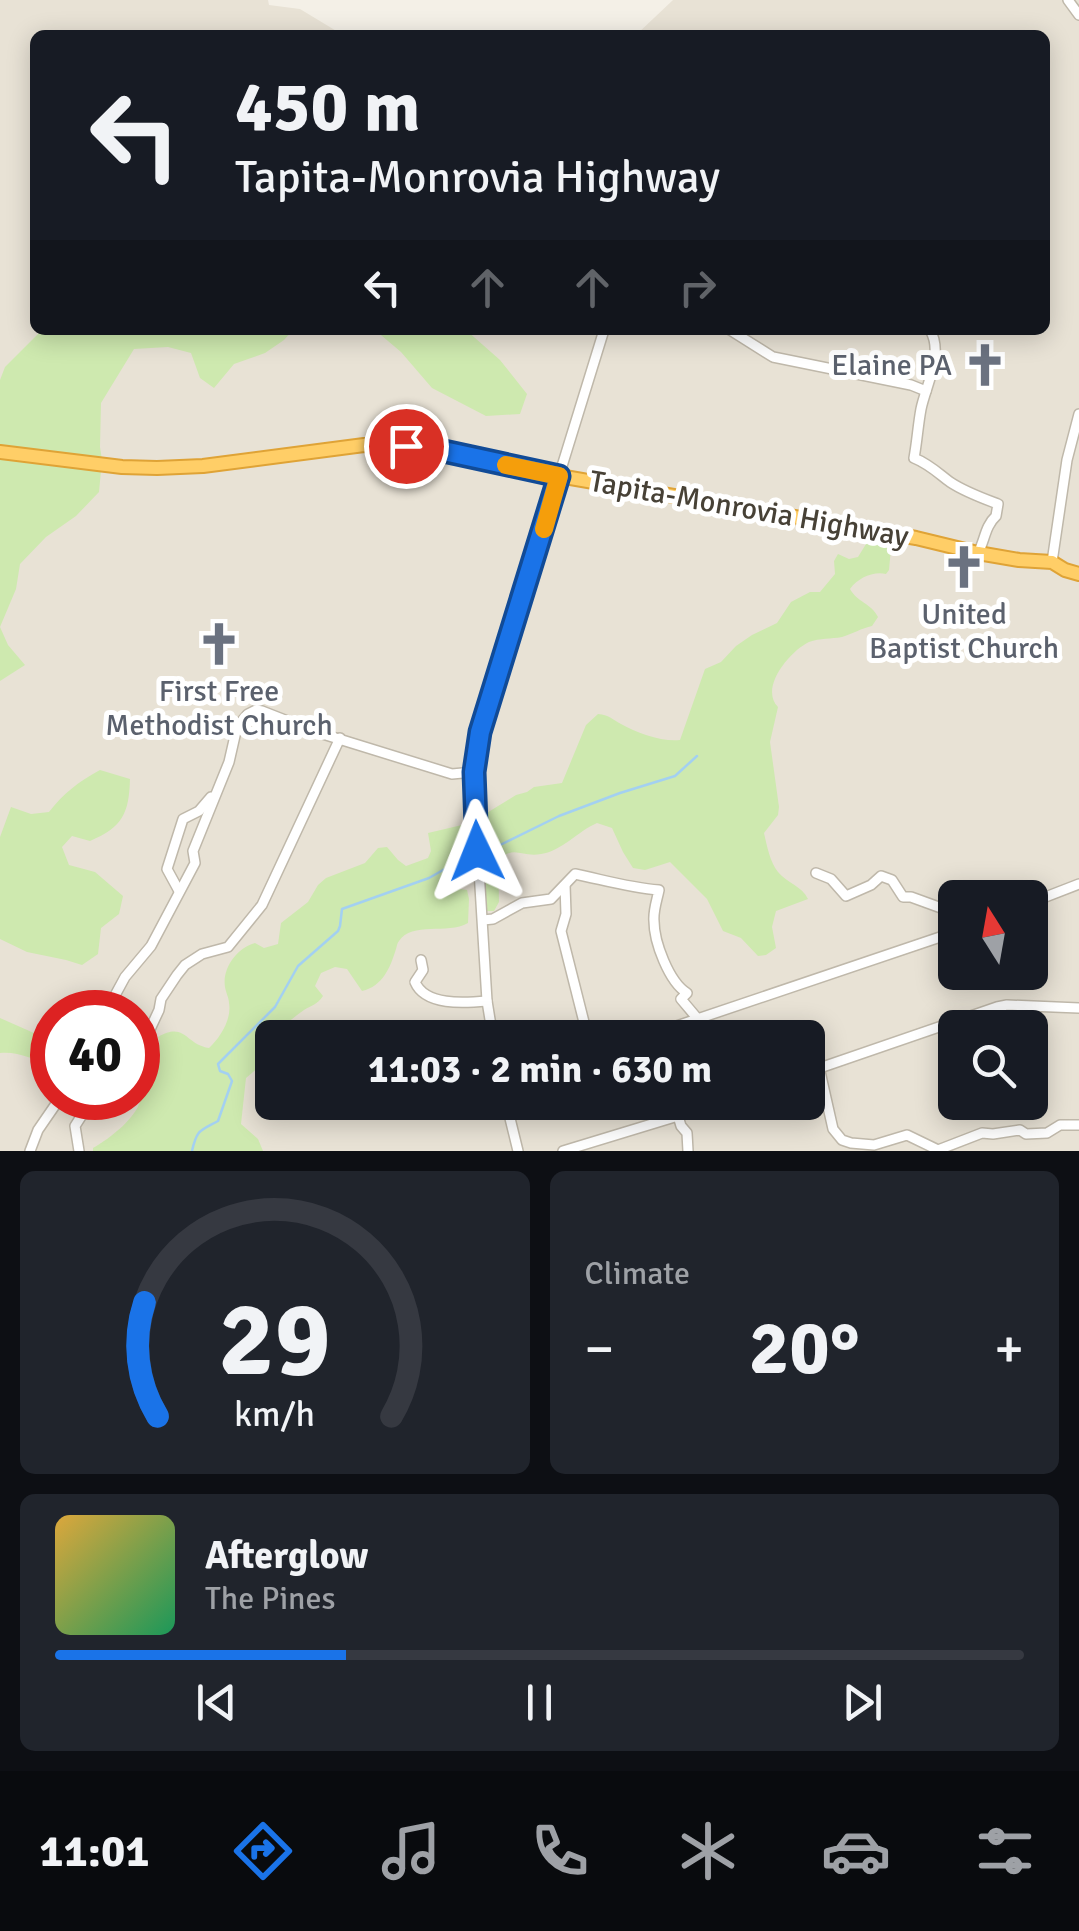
<!DOCTYPE html>
<html lang="en">
<head>
<meta charset="utf-8">
<style>
  :root { --surface:#171b24; --page:#20242c; --text:#f1f3f6; --muted:#9ea1a6; --line:#363941; --accent:#1a73e8 }
  body { margin:0; font-family:Signika,sans-serif; background:var(--page); color:var(--text); height:100vh; display:flex; flex-direction:column; font-size:38px; white-space:nowrap }
  * { box-sizing:border-box; margin:0 }
  p { font-size:32px; color:var(--muted) }
  .icon { flex:none; width:55px; height:55px; fill:none; stroke:currentColor; stroke-width:2; stroke-linecap:round; stroke-linejoin:round }
  .map { position:relative; height:1151px; overflow:hidden }
  .details { display:flex; flex-direction:column; gap:20px; padding:20px; background:#0d0f14; flex:1 }
  .details>* { flex:none }
  .guide { position:absolute; left:30px; top:30px; width:1020px; height:305px; border-radius:15px; box-shadow:0 5px 25px #0003; background:#171b24; color:var(--text); overflow:hidden }
  .needle { width:65px; rotate:349deg }
  .buttons { position:absolute; left:938px; top:880px; display:grid; gap:20px }
  .buttons a { display:grid; place-items:center; width:110px; height:110px; border-radius:15px; background:var(--surface); box-shadow:0 5px 25px #0003; font-size:50px }
  .speed { position:absolute; left:30px; top:990px; display:flex; gap:20px; font-size:50px; font-weight:700; text-align:center }
  .speed>* { display:grid; place-content:center; width:130px; height:130px; border-radius:50%; background:var(--surface); box-shadow:0 5px 25px #0003; line-height:1 }
  .speed .limit { border:15px solid #d22; background:#fff; color:#111 }
  .pin { position:absolute; display:grid; place-items:center; width:85px; height:85px; color:#fff; margin:-42px; border:5px solid #fff; border-radius:50%; box-shadow:0 2px 10px #0007 }
  .me { position:absolute; width:110px; margin:-55px; rotate:358deg; stroke-linejoin:round; filter:drop-shadow(0 0 8px #0008) }
  .turn { display:flex; align-items:center; gap:35px; height:210px; padding:0 40px; font-size:45px }
  .turn .icon { width:130px; height:130px; stroke-width:2.5 }
  .turn b { display:block; font-size:70px; line-height:85px }
  .lanes { display:flex; align-items:center; height:95px; padding:0 40px; background:#0003; justify-content:center; gap:50px; direction:ltr }
  .lanes .off { opacity:.35 }
  .big { font-size:75px; font-weight:700; line-height:1.1 }
  .details .tile { flex:1; display:flex; flex-direction:column; justify-content:center; gap:15px; min-width:0; padding:0 35px; border-radius:15px; background:var(--page) }
  .details .dial { align-items:center; gap:0 }
  .dial svg { height:260px; overflow:visible; fill:none; stroke:var(--line); stroke-width:7; stroke-linecap:round; text-anchor:middle }
  .dial text { fill:var(--text); stroke:none }
  .song { display:flex; align-items:center; gap:30px }
  .cover { width:120px; height:120px; border-radius:15px; background:linear-gradient(135deg,hsl(40 70% 55%),hsl(150 70% 35%)) }
  .played { height:10px; border-radius:5px; background:linear-gradient(90deg,var(--accent) 30%,var(--line) 30%) }
  .keys { display:flex; justify-content:space-around; direction:ltr }
  .heat { display:flex; justify-content:space-between; align-items:center; font-size:55px; direction:ltr }
  .details .tiles { flex:1; display:grid; gap:20px; grid-template-columns:1fr 1fr }
  .tile:last-child { grid-column:span 2 }
  .trip { position:absolute; left:255px; top:1020px; width:570px; height:100px; border-radius:15px; background:var(--surface); box-shadow:0 5px 25px #0003; font-weight:700; line-height:100px; text-align:center }
  .tabs { display:flex; height:160px; justify-content:space-around; align-items:center; background:#090b0e; color:var(--muted) }
  .tabs .icon { width:70px; height:70px }
  .tabs .current { color:var(--accent) }
  .tabs b { font-size:45px; color:var(--text) }
  .map>svg:first-child { display:block }
  .residential { fill:#e8e2d5; fill-rule:evenodd }
  .green { fill:#cee9af }
  .lines { fill:none; stroke-linecap:round; stroke-linejoin:round }
  .stream { stroke:#a3d0f1; stroke-width:2.5 }
  .minor-casing { stroke:#bfb8aa; stroke-width:12 }
  .highway-casing { stroke:#dfa336; stroke-width:16 }
  .minor { stroke:#fff; stroke-width:9 }
  .highway { stroke:#ffce67; stroke-width:12 }
  .route-casing { stroke:#114b97; stroke-width:25 }
  .route { stroke:#1a73e8; stroke-width:18 }
  .slow { stroke:#f59e0b; stroke-width:18 }
  .labels { text-anchor:middle; dominant-baseline:central; stroke-width:10; stroke-linejoin:round; paint-order:stroke }
  .worship-label { font-size:30px; fill:#5b616d; stroke:#fff }
  .street-label { font-size:30px; fill:#474136; stroke:#fff }
</style>
</head>
<body>
<div class="map">
<svg width="1079" height="1151" viewBox="0 0 1079 1151">
  <rect width="100%" height="100%" fill="#f4f0e7"/>
  <g class="residential">
    <polygon points="0,0 268,0 269,5 300,9 343,35 35,35 35,330 51,330 0,441"/>
    <path d="M673 0H1079V1151H0V545L136 330H1045V35H636ZM955 898H1030V972H955ZM52 1012H138V1098H52ZM955 1028H1030V1102H955ZM272 1038H808V1102H272Z"/>
  </g>
  <g class="green">
    <polygon points="42,330 293,330 284,340 265,353 234,364 214,388 200,378 191,353 168,347 134,349 101,403 100,447 102,460 99,492 76,516 46,537 20,564 16,589 0,627 8,645 25,665 0,681 0,380 5,367"/>
    <polygon points="375,330 466,330 500,360 527,394 520,414 486,416 432,388 401,352"/>
    <path d="M872 542 887 544 891 548 889 570 886 574C873 571 858 578 850 589 857 602 871 603 878 617L872 626C862 628 852 634 842 637 831 639 820 638 809 642 790 651 759 688 778 707L770 742 779 807 778 815 764 833C767 846 770 862 778 872 787 883 802 886 808 899L776 911 772 927 776 948 766 955 758 956 741 938 723 931 707 899 670 862 645 870 633 868 623 852 612 828 597 823C578 831 562 851 541 854 522 858 513 844 498 861L499 902 494 911H485L477 824 485 814 516 795 527 792 534 787 562 783 586 725 598 714C609 715 612 719 621 724 637 733 662 742 680 740L705 669 721 662 736 646 752 635 777 623 791 602 810 592H820L835 574 834 561 838 554 849 559 858 557 866 544Z"/>
    <path d="M100 770 130 779C129 813 123 827 90 841L72 836 62 847 69 865 95 872 123 896 119 914 101 928 98 954 82 965 66 960 27 952 0 939V837L11 807 31 814 49 812C64 793 78 782 100 770Z"/>
    <path d="M462 825 467 826 469 867 453 874 449 879 452 888 467 890 469 899 468 923C447 935 412 921 399 941 397 943 397 946 396 949 390 968 383 986 362 991L347 969 335 967 321 973 315 986 323 996C317 1005 312 1005 304 1010 286 1023 260 1043 259 1067L246 1078 241 1124 258 1139 263 1151H93V1148C109 1139 140 1116 141 1096 142 1082 129 1061 145 1050 149 1047 155 1047 160 1045L158 1037C185 1021 186 1045 209 1048 220 1038 232 1019 229 1003 229 998 226 993 225 987 222 968 237 948 255 943L264 948 278 944 281 923 308 902 318 885 326 878 365 863 378 848 387 847 398 860 406 866 428 858 431 851 428 833Z"/>
    <path d="M0 1018 52 1041V1063C34 1061 19 1051 0 1053Z"/>
  </g>
  <g class="lines">
    <g class="stream">
      <polyline points="482,854 559,816 620,793 675,776 697,756"/>
      <path d="M192 1151C197 1129 200 1131 218 1121L232 1081 228 1074 220 1071 218 1064 275 1007 298 966 338 931 340 926 342 909 429 878 464 858 475 856"/>
    </g>
    <g class="minor-casing">
      <g id="minor">
        <polyline points="1068,0 1079,15"/>
        <polyline points="730,330 773,357 911,385 926,391"/>
        <path d="M930 330C944 353 926 385 921 409 918 425 917 442 914 458 929 464 938 473 950 482 965 492 982 498 998 504L996 516C985 526 985 540 978 553"/>
        <polyline points="1052,562 1067,460 1079,414"/>
        <polyline points="816,873 831,879 846,896 871,885 881,876 892,880 903,897 911,897 955,913"/>
        <polyline points="565,885 566,914 561,931 588,1038"/>
        <polyline points="179,891 167,869 183,819 199,811 211,797"/>
        <polyline points="1030,903 1079,884"/>
        <path d="M483 920 493 919 522 903 551 899 575 874C604 880 630 888 659 890 657 900 653 911 654 921 654 942 669 982 687 993L681 999 697 1018"/>
        <path d="M421 960 423 970 415 982C425 1006 464 1003 487 1001"/>
        <polyline points="106,1012 125,977 151,946 195,863 193,851 229,762 237,727 248,714 256,710 262,711 313,731 452,774 473,772"/>
        <polyline points="493,1038 487,1001 473,772 480,732 604,330"/>
        <polyline points="641,1038 955,932"/>
        <polyline points="138,1055 159,1010 161,999 177,975 185,965 202,954 228,947 262,905 340,738"/>
        <polyline points="819,1067 833,1129 842,1140 851,1143 874,1145 907,1135 938,1150 982,1133 993,1134 1020,1130 1026,1134 1047,1133 1060,1125 1079,1125"/>
        <polyline points="808,1072 997,1007 1007,1005 1079,1008"/>
        <polyline points="506,1102 518,1151"/>
        <polyline points="678,1116 681,1126 687,1133 688,1151"/>
        <polyline points="30,1151 38,1130 60,1098"/>
        <polyline points="79,1151 75,1126 82,1115 94,1112 103,1098"/>
        <polyline points="563,1151 678,1116 711,1102"/>
      </g>
    </g>
    <g class="highway-casing">
      <polyline id="highway" points="0,452 122,467 157,468 203,466 364,445 406,446 439,450 559,476 916,538 978,553 1019,560 1052,562 1065,570 1079,574"/>
    </g>
    <use href="#minor" class="minor"/>
    <use href="#highway" class="highway"/>
  </g>
  <g class="lines">
    <g class="route-casing">
      <polyline id="route" points="406,446 439,450 559,476 480,732 474,772 477,851"/>
    </g>
    <use href="#route" class="route"/>
    <polyline class="slow" points="506,465 559,476 544,529"/>
  </g>
  <defs>
    <g id="church-bare" transform="scale(3.45)"><path d="M-1.2-6h2.4v3.5h3.3v2.4h-3.3V6h-2.4V-.1h-3.3v-2.4h3.3Z" fill="#6b7280" stroke="#fff" stroke-width="2.5" paint-order="stroke"/></g>
  </defs>
  <g fill-rule="evenodd">
    <use href="#church-bare" x="985" y="365"/>
    <use href="#church-bare" x="964" y="567"/>
    <use href="#church-bare" x="219" y="644"/>
  </g>
  <g class="labels">
    <g class="worship-label">
      <text x="952" y="365" text-anchor="end">Elaine PA</text>
      <text x="964" y="614">United<tspan x="964" dy="34">Baptist Church</tspan></text>
      <text x="219" y="691">First Free<tspan x="219" dy="34">Methodist Church</tspan></text>
    </g>
    <g class="street-label">
      <text transform="translate(749 509) rotate(10)">Tapita-Monrovia Highway</text>
    </g>
  </g>
</svg>
<div class="buttons">
<a><svg class="needle" viewBox="-14 -14 28 28"><path d="M0-13l5 13h-10z" fill="#e53935"/><path d="M0 13l5-13h-10z" fill="#9ea1a6"/></svg></a>
<a><svg class="icon" aria-label="search" viewBox="0 0 24 24"><circle cx="10" cy="10" r="6"/><path d="M15 15l6 6"/></svg></a>
</div>
<div class="speed"><div class="limit">40</div></div>
<div class="pin" style="left:406px;top:446px;background:#d93025"><svg class="icon" aria-label="arrive" viewBox="0 0 24 24"><path d="M6 21V4h12l-3 4 3 4H6"/></svg></div>
<svg class="me" style="left:477px;top:851px" viewBox="-20 -20 40 40"><path d="M0-17L14 15 0 8-14 15z" fill="#1a73e8" stroke="#fff" stroke-width="4"/></svg>
<div class="trip">11:03 · 2 min · 630 m</div>
<div class="guide">
<div class="turn"><svg class="icon" aria-label="left" viewBox="0 0 24 24"><path d="M17 20v-9H6M10 6l-5 5 5 5"/></svg><div><b>450 m</b>Tapita-Monrovia Highway</div></div>
<div class="lanes"><svg class="icon" aria-label="left" viewBox="0 0 24 24"><path d="M17 20v-9H6M10 6l-5 5 5 5"/></svg><svg class="icon off" aria-label="ahead" viewBox="0 0 24 24"><path d="M12 20V5M6 11l6-6 6 6"/></svg><svg class="icon off" aria-label="ahead" viewBox="0 0 24 24"><path d="M12 20V5M6 11l6-6 6 6"/></svg><svg class="icon off" aria-label="right" viewBox="0 0 24 24"><path d="M7 20v-9h11M14 6l5 5-5 5"/></svg></div>
</div>
</div>
<section class="details">
<div class="tiles">
<div class="tile dial"><svg viewBox="0 0 100 80">
<path d="M14 69A42 42 0 1 1 86 69"/>
<path d="M14 69A42 42 0 0 1 10 34" stroke="#1a73e8"/>
<text x="50" y="56" font-size="32" font-weight="700">29</text>
<text x="50" y="72" font-size="11">km/h</text>
</svg></div>
<div class="tile"><p>Climate</p>
<div class="heat"><a>−</a><b class="big">20°</b><a>+</a></div>
</div>
<div class="tile">
<div class="song"><i class="cover"></i><div><b>Afterglow</b><p>The Pines</p></div></div>
<div class="played"></div>
<div class="keys"><svg class="icon" aria-label="previous" viewBox="0 0 24 24"><path d="M18 5L8 12l10 7zM5 5v14"/></svg><svg class="icon" aria-label="pause" viewBox="0 0 24 24"><path d="M8 5v14M16 5v14"/></svg><svg class="icon" aria-label="next" viewBox="0 0 24 24"><path d="M6 5l10 7-10 7zM19 5v14"/></svg></div>
</div>
</div>
</section>
<nav class="tabs">
<b>11:01</b>
<svg class="icon current" aria-label="directions" viewBox="0 0 24 24"><path d="M12 3l9 9-9 9-9-9zM9 14v-3h6M13 9l2 2-2 2"/></svg>
<svg class="icon" aria-label="music" viewBox="0 0 24 24"><path d="M9 18V5l10-2v13"/><circle cx="6" cy="18" r="3"/><circle cx="16" cy="16" r="3"/></svg>
<svg class="icon" aria-label="phone" viewBox="0 0 24 24"><path d="M5 4h4l2 5-3 2q2 4 5 5l2-3 5 2v4C11 20 4 13 5 4z"/></svg>
<svg class="icon" aria-label="climate" viewBox="0 0 24 24"><path d="M12 3v18M4 7l16 10M4 17L20 7"/></svg>
<svg class="icon" aria-label="car" viewBox="0 0 24 24"><path d="M5 17H2v-5l4-1 3-4h7l3 4 3 1v5h-3M9 17h6M6 11h13"/><circle cx="7" cy="17" r="2"/><circle cx="17" cy="17" r="2"/></svg>
<svg class="icon" aria-label="filters" viewBox="0 0 24 24"><path d="M4 7h16M4 17h16"/><circle cx="9" cy="7" r="2"/><circle cx="15" cy="17" r="2"/></svg>
</nav>
</body>
</html>
